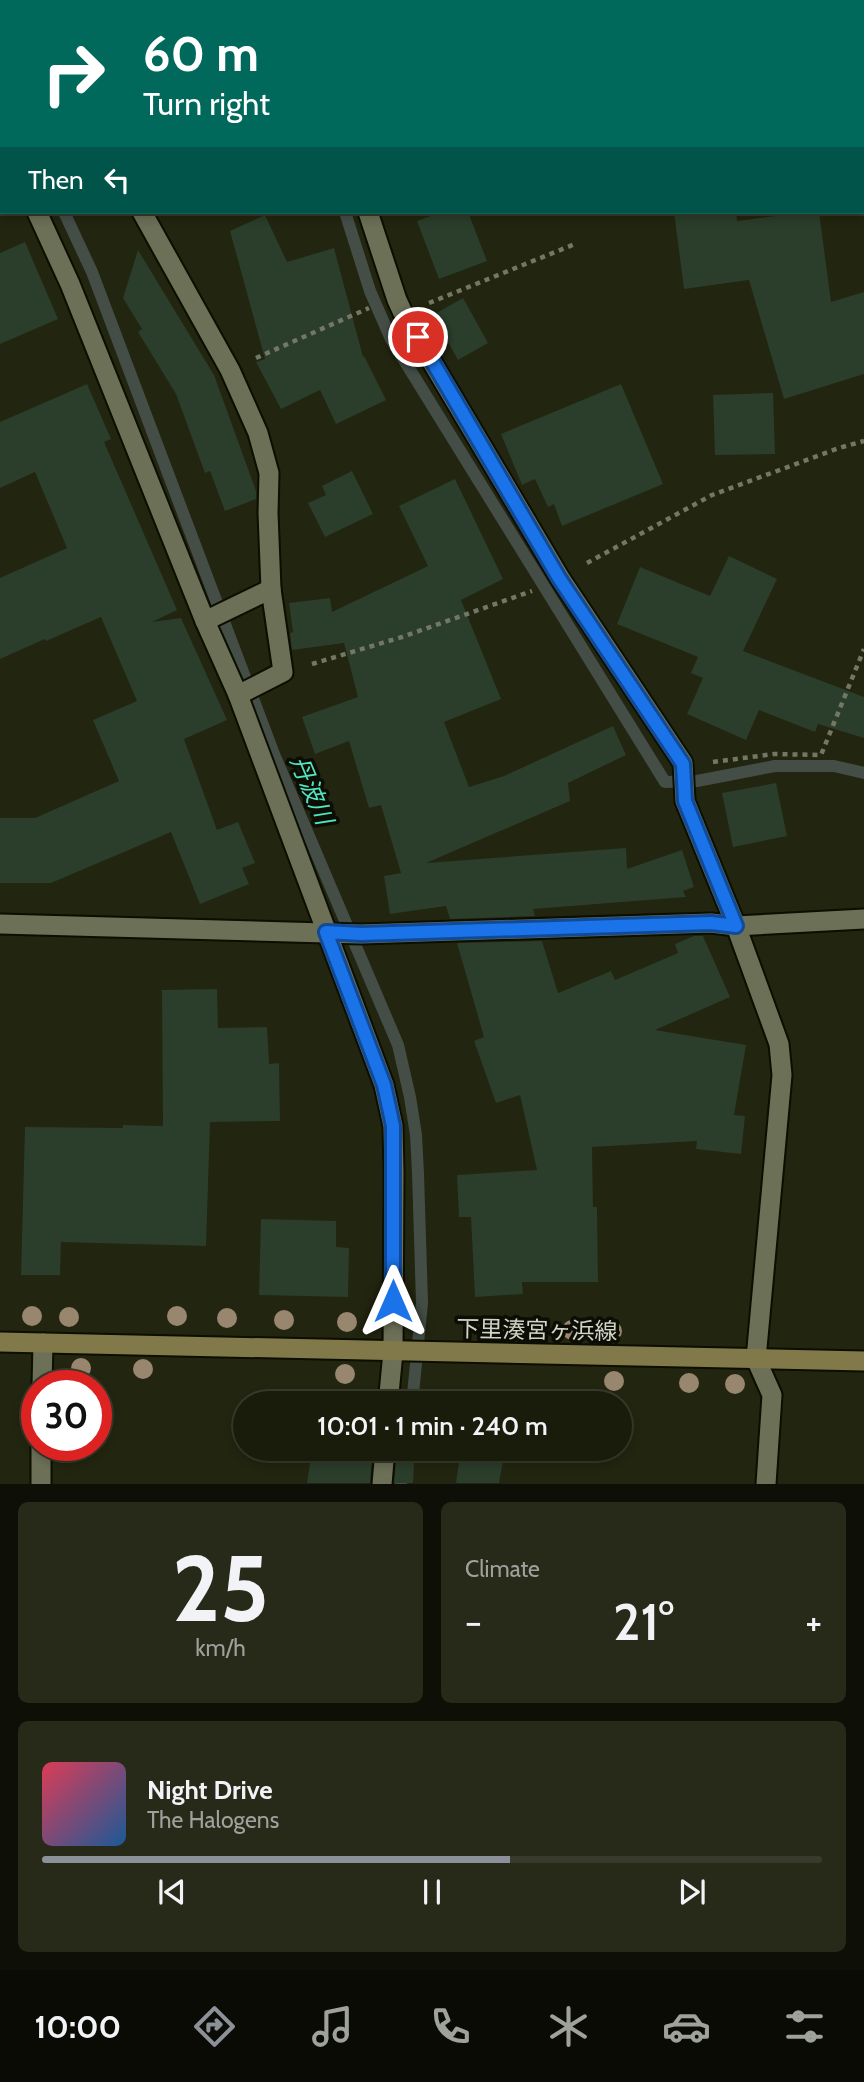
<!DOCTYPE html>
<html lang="en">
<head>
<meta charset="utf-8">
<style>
  :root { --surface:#1a1c0b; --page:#272919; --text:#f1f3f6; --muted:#9fa19d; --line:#383a2c; --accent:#8c9099 }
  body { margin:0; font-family:Cabin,"Noto Sans JP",sans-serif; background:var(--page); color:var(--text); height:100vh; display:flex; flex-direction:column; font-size:26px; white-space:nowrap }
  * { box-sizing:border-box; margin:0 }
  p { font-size:23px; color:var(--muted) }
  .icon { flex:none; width:38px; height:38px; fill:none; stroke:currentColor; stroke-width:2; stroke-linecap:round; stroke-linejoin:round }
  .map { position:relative; height:1484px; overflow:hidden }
  .panel { display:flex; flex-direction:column; gap:18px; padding:18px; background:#0e0f06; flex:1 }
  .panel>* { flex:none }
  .guide { position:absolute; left:0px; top:0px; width:864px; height:214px; box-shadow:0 4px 10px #0003,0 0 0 2px var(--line); background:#00695c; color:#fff; overflow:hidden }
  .speed { position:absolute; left:21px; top:1370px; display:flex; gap:14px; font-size:35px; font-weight:700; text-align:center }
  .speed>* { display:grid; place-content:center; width:91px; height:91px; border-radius:50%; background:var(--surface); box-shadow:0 4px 10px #0003,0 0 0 2px var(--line); line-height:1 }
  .speed .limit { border:10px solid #d22; background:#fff; color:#111 }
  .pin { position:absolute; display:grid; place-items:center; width:60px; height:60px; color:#fff; margin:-30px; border:4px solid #fff; border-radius:50%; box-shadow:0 2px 7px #0007 }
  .me { position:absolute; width:77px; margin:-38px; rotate:0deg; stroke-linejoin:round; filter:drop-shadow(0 0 5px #0008) }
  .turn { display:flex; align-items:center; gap:24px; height:147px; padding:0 28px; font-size:32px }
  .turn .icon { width:91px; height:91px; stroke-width:2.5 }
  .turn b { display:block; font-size:49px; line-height:60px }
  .then { display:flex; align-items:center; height:66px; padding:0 28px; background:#0003; gap:14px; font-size:26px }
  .big { font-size:52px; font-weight:600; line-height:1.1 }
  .panel .card { flex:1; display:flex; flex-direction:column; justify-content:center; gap:10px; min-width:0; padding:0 24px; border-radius:10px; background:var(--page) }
  .panel .dial { align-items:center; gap:0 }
  .dial b { font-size:91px; line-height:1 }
  .song { display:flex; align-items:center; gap:21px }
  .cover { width:84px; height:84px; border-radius:10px; background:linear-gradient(135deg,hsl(350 70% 55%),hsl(210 70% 35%)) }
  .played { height:7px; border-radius:4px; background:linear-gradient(90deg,var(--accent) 60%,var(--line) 60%) }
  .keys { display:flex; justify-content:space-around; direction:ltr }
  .heat { display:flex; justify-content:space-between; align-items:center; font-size:38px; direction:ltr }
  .panel .tiles { flex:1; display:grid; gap:18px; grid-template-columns:1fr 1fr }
  .card:last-child { grid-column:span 2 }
  .trip { position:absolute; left:233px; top:1391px; width:399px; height:70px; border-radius:35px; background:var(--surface); box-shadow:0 4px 10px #0003,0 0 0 2px var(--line); font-weight:600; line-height:70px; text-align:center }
  .tabs { display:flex; height:112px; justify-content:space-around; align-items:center; background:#0a0b04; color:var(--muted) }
  .tabs .icon { width:49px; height:49px }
  .tabs .current { color:var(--accent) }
  .tabs b { font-size:32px; color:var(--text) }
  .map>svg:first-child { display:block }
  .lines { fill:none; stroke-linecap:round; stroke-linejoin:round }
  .stream { stroke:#444e47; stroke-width:12 }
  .building { fill:#2b3d2b }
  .minor-casing { stroke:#0c0e00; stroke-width:23 }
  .secondary-casing { stroke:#0c0e00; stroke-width:23 }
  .path { stroke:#747765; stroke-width:4.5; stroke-dasharray:5 5; stroke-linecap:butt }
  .minor { stroke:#6c7057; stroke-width:19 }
  .secondary { stroke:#81794a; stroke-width:19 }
  .tree { fill:#99866e }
  .route-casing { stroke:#114b97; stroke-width:18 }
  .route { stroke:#1a73e8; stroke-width:12 }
  .labels { text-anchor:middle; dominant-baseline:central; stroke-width:7; stroke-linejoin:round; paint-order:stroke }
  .street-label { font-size:23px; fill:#d1d4c6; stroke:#0c0d05 }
  .water-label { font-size:24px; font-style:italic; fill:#53e4c0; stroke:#0c0d05 }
</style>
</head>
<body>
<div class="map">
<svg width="864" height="1484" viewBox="0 0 864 1484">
  <rect width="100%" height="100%" fill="#22250f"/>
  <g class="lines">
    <g class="stream">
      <polyline points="251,0 252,2"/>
      <polyline points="0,106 2,108"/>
      <polyline points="64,212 92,272 274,754 398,1045 410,1097 416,1135 418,1173 422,1303 412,1404"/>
      <polyline points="345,212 370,291 391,339 665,782 697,781 775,766 834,766 864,773"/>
      <polyline points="401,1484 406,1449"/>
    </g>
  </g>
  <g class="building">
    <polygon points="442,212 468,212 487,261 439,279 417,221"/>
    <polygon points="674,212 736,212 737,221 806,212 819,212 831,302 864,292 864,374 784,399 749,280 684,289"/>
    <polygon points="265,215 287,262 334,248 363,357 364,356 386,400 336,424 320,390 281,409 256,362 265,359 230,231"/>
    <polygon points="25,242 58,319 0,344 0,253"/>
    <polygon points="138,250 214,375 256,491 256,499 225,511 210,471 205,473 176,394 138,332 142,329 123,298"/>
    <polygon points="463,298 488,343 458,360 433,315"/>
    <polygon points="87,384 111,439 104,442 177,610 152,622 181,618 227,720 184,739 217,830 238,822 255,863 242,868 249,884 200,904 171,832 51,883 0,883 0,818 35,818 119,781 93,720 137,701 101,617 46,641 45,639 0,659 0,578 67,548 35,472 0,488 0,422"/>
    <polygon points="621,384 663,484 562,526 554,504 548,507 535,479 522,485 501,434"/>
    <polygon points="773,393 775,454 715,455 713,395"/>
    <polygon points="352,471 373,514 325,537 308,503 326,495 322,486"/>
    <polygon points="455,479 503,579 461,600 501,699 444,722 469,787 504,776 613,726 626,755 568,783 570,801 426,863 626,848 627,869 682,850 694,887 683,891 686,897 533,909 535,916 450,919 446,906 390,914 384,876 401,873 381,805 369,808 349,741 315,754 302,717 358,697 344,643 292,650 290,633 293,632 289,603 330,598 332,612 428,566 399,506"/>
    <polygon points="729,556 777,579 743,651 864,697 864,738 818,724 815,732 759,710 746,740 687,714 703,678 691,673 698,657 617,624 640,567 710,596"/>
    <polygon points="776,783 787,836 733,847 722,793"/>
    <polygon points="694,936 703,936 730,997 655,1030 746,1045 734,1115 745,1116 741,1154 696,1149 697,1141 592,1147 593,1207 597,1207 598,1282 522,1282 523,1294 475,1297 471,1217 459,1217 457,1175 537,1170 520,1095 496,1103 474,1041 484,1037 457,943 542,941 558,993 611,971 615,980 678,953 675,944"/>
    <polygon points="217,989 218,1028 267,1027 269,1064 279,1063 280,1121 210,1122 206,1246 61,1242 60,1275 21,1275 25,1127 123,1128 123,1125 163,1126 162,990"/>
    <polygon points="261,1219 336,1221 336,1247 349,1248 348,1297 259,1295"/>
    <polygon points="461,1449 505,1449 499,1483 456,1483"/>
    <polygon points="312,1450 372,1458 370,1483 307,1483"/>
    <polygon points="396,1461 414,1463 413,1483 394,1483"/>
  </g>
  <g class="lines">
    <g class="minor-casing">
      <g id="minor">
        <polyline points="35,0 36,2"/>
        <polyline points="276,0 277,2"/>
        <polyline points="0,149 2,151"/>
        <polyline points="37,212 70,284 205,621 238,695 384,1085 393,1126 394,1173 393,1352 388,1404"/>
        <polyline points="142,212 230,370 258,433 269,473 268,513 271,589 283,672 238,695"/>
        <polyline points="368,212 397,300 403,313 560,578 683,763 685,801 736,926 779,1044 782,1075 756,1359 772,1395 766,1484"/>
        <polyline points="205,621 271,589"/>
        <polyline points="0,924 361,934 711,923 736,926 864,919"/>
        <polyline points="42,1386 43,1343"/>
        <polyline points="41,1484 41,1446"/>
        <polyline points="382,1484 385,1449"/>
      </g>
    </g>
    <g class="secondary-casing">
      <polyline id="secondary" points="0,1342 864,1361"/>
    </g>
    <g class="path">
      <polyline points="863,40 864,40"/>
      <polyline points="429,303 575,244"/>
      <polyline points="256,358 369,308"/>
      <polyline points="587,563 712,495 839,448 864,441"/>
      <polyline points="312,664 402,637 532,591"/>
      <polyline points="713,762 774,754 821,755 864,649"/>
    </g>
    <use href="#minor" class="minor"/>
    <use href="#secondary" class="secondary"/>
  </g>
  <g class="tree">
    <circle cx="32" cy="1316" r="10"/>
    <circle cx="177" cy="1316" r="10"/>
    <circle cx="69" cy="1317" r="10"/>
    <circle cx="227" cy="1318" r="10"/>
    <circle cx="284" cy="1320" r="10"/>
    <circle cx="347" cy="1322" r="10"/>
    <circle cx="499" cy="1327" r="10"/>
    <circle cx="572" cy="1330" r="10"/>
    <circle cx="612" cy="1331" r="10"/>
    <circle cx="81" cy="1368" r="10"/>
    <circle cx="143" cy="1369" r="10"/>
    <circle cx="345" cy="1374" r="10"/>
    <circle cx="614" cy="1381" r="10"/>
    <circle cx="689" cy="1383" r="10"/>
    <circle cx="735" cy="1384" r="10"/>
  </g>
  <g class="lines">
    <g class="route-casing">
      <polyline id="route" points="393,1301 393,1126 384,1085 326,932 361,934 711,923 736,926 685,801 683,764 559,578 418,337"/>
    </g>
    <use href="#route" class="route"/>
  </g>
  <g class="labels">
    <g class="street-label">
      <text transform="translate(537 1330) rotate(1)">下里湊宮ヶ浜線</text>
    </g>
    <g class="water-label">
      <text transform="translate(312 790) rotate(67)">丹波川</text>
    </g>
  </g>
</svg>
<div class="speed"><div class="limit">30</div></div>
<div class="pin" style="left:418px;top:337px;background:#d93025"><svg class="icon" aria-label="arrive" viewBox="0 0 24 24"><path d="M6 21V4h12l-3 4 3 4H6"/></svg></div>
<svg class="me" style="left:393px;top:1301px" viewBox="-20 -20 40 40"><path d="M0-17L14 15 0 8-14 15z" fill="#1a73e8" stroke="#fff" stroke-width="4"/></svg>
<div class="trip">10:01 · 1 min · 240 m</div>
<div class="guide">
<div class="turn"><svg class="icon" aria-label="right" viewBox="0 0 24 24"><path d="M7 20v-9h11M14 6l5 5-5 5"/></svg><div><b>60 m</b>Turn right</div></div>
<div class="then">Then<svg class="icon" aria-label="left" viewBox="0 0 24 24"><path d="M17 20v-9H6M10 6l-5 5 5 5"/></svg></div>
</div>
</div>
<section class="panel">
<div class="tiles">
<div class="card dial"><b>25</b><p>km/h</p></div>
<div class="card"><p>Climate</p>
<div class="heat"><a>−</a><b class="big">21°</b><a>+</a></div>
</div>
<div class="card">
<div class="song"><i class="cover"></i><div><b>Night Drive</b><p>The Halogens</p></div></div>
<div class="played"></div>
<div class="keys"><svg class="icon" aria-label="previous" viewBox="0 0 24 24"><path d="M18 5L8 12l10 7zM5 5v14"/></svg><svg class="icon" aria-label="pause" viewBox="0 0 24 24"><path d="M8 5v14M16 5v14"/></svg><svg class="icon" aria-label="next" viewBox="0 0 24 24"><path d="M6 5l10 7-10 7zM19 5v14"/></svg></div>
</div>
</div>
</section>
<nav class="tabs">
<b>10:00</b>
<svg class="icon current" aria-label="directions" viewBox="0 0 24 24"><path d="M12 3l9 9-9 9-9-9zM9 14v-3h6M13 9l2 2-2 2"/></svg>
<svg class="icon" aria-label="music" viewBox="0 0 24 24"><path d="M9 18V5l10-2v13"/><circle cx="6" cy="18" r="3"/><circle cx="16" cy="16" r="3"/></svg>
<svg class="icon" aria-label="phone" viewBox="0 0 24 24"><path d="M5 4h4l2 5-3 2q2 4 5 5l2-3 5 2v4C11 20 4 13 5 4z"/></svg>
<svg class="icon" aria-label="climate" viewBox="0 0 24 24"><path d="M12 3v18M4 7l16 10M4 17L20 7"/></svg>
<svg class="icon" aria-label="car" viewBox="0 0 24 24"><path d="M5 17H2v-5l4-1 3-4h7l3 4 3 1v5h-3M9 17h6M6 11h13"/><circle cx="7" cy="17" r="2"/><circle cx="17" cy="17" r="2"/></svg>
<svg class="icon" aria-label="filters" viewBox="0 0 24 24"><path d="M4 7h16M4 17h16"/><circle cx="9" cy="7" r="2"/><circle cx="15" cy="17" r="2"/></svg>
</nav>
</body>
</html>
